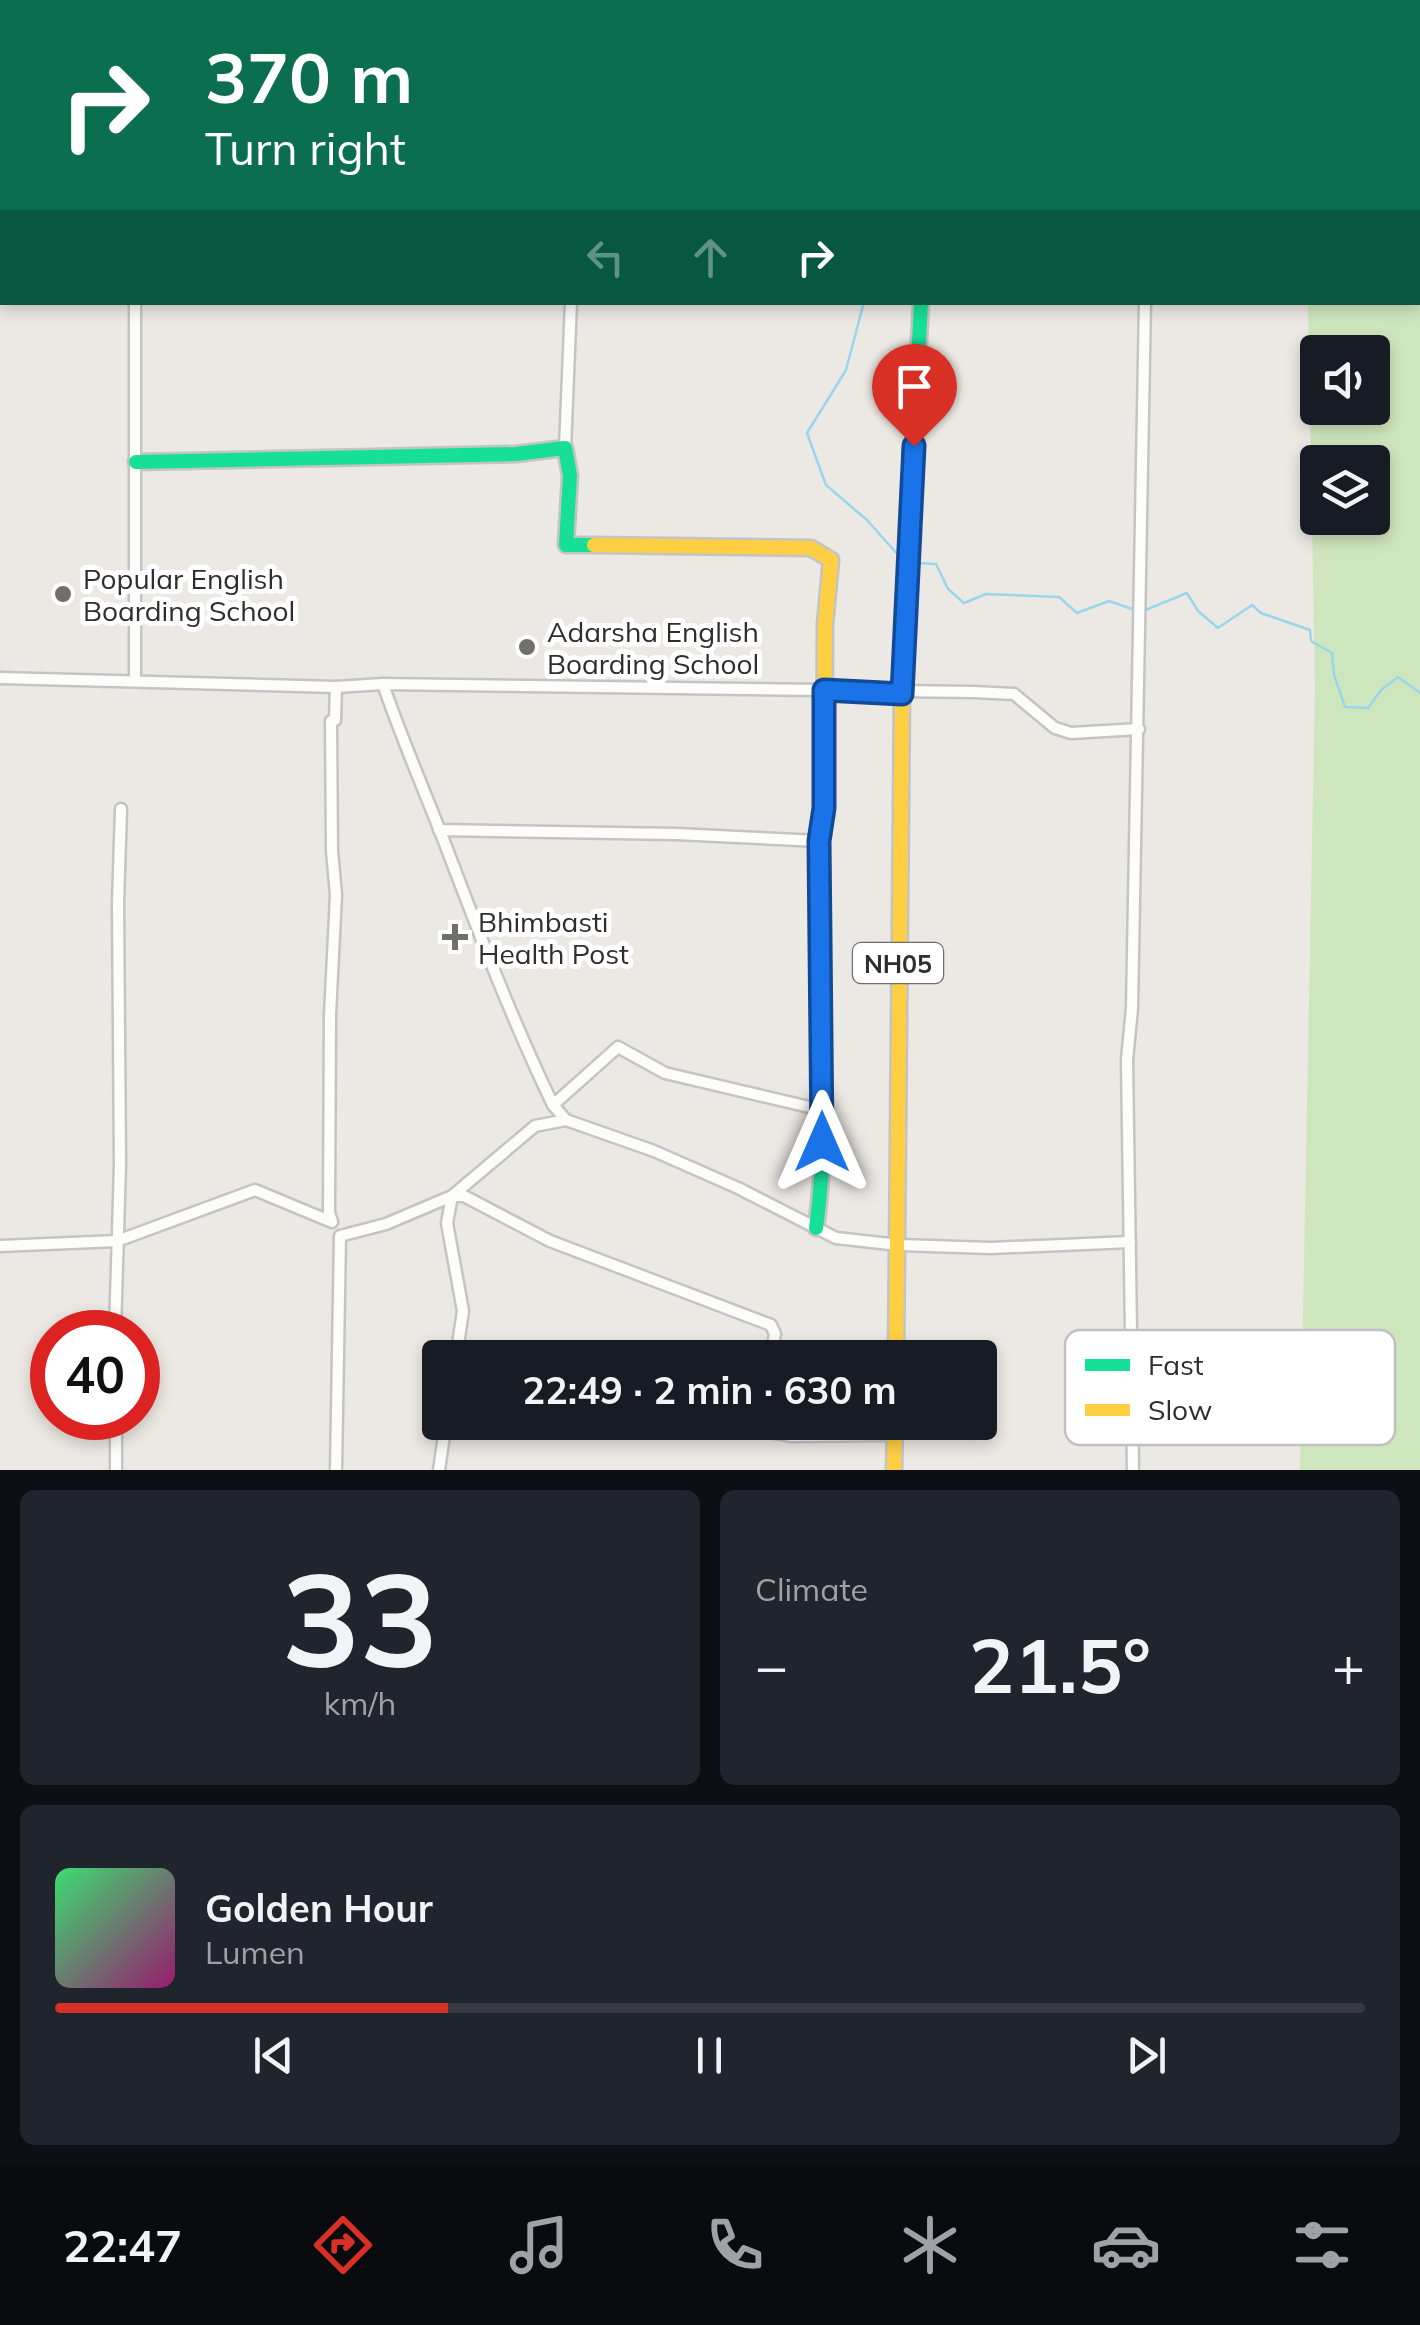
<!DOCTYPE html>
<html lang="en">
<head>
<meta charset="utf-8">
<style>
  :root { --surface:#171b24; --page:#20242c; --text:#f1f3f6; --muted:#9ea1a6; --line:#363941; --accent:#d93025 }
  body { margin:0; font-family:Mulish,sans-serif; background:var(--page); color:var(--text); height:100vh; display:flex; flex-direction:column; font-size:38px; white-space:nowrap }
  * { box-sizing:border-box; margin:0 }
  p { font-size:32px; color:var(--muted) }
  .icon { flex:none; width:55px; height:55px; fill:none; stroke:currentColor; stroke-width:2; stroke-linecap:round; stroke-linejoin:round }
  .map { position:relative; height:1470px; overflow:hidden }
  .drawer { display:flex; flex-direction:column; gap:20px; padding:20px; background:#0d0f14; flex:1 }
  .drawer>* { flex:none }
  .hud { position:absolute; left:0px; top:0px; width:1420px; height:305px; box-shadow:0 5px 15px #0003; background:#0b6e4f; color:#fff; overflow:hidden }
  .tools { position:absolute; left:1300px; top:335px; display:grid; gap:20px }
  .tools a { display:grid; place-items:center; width:90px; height:90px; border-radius:10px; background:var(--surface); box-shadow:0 5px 15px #0003; font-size:50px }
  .speed { position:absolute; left:30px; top:1310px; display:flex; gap:20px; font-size:50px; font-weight:700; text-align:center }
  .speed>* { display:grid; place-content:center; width:130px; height:130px; border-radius:50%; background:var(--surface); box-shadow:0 5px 15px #0003; line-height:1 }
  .speed .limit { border:15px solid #d22; background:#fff; color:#111 }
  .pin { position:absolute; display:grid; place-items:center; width:85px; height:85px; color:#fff; margin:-102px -42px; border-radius:50% 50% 50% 0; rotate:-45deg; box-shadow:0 0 10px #0007 }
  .pin .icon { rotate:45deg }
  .me { position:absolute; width:110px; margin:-55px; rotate:0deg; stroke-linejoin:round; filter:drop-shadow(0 0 8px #0008) }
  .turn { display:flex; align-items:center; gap:35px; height:210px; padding:0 40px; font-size:45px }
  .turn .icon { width:130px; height:130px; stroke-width:2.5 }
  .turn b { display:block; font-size:70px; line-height:85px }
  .lanes { display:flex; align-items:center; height:95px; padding:0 40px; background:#0003; justify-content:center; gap:50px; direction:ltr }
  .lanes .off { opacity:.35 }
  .big { font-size:75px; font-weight:700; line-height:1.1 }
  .drawer .tile { flex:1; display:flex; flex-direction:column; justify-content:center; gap:15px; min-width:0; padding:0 35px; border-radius:15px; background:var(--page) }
  .drawer .dial { align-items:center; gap:0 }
  .dial b { font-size:130px; line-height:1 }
  .song { display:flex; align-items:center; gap:30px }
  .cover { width:120px; height:120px; border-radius:15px; background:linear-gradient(135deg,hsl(140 70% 55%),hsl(320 70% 35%)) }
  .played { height:10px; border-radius:5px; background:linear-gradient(90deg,var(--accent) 30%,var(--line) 30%) }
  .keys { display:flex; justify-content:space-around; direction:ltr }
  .heat { display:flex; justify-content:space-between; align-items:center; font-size:55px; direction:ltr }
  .drawer .tiles { flex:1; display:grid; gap:20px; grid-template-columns:1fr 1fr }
  .tile:last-child { grid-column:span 2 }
  .trip { position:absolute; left:422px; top:1340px; width:575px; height:100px; border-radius:10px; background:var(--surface); box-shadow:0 5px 15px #0003; font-weight:700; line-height:100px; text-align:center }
  .menu { display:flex; height:160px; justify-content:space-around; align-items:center; background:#090b0e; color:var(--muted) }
  .menu .icon { width:70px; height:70px }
  .menu .current { color:var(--accent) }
  .menu b { font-size:45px; color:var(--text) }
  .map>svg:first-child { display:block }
  .green { fill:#cee6be; fill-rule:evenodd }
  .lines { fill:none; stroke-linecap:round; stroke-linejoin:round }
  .stream { stroke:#99d6ec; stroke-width:2.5 }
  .street-casing { stroke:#c5c4c5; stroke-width:15 }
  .fast-casing { stroke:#c5c4c5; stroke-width:19 }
  .slow-casing { stroke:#c5c4c5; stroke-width:19 }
  .street { stroke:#fcfcfb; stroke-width:10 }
  .fast { stroke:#16e098; stroke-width:14 }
  .slow { stroke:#ffcf43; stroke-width:14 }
  .route-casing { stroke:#114b97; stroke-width:25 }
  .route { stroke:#1a73e8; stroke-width:18 }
  .poi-dot { fill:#706f6e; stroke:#fff; stroke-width:4 }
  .labels { text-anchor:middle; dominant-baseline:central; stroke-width:10; stroke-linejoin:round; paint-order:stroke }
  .shield { fill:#fff; stroke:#6d6d6d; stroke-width:2.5 }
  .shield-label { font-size:25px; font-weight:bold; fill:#2e2e2e }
  .poi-label { font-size:28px; fill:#2e2e2e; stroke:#fff; text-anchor:start }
  .key { fill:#fff; stroke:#c0c0c0; stroke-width:2.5 }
  .key-label { font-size:28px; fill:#2e2e2e }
</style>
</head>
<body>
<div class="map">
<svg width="1420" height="1470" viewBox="0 0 1420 1470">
  <rect width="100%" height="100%" fill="#ece8e4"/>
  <path class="green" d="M1311 0H1420V1470H1300L1315 688 1308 303 1418 302V2ZM1318 352H1372V408H1318ZM1318 462H1372V518H1318Z"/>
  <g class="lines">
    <g class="stream">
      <polyline points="481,0 484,2"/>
      <polyline points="864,302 846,370 807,433 826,485 867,520 900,557"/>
      <polyline points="916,563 936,564 948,589 964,603 986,594 1059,597 1077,613 1109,601 1135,610"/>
      <polyline points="1143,611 1187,593 1198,611 1218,628 1252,605 1261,613 1310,630 1311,641 1332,653 1334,675 1345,707 1368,708 1381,690 1398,677 1420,693"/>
    </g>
    <g class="street-casing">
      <g id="street">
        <polyline points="143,0 143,2"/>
        <polyline points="576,0 576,2"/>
        <polyline points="1145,0 1145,2"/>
        <polyline points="771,2 771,0"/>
        <polyline points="135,302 135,680"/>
        <polyline points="565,448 571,302"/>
        <polyline points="0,678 336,687 383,684 974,692 1014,694 1055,728 1071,733 1139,729"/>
        <path d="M383 684C402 740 426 794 447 849 480 936 513 1022 553 1105L566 1120 654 1151 738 1188 836 1238 899 1245 991 1248 1130 1242"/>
        <polyline points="439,830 676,834 819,841"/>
        <polyline points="553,1105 618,1047 665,1073 822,1110"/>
        <polyline points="0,1246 117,1241 255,1190 332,1222 329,1212 330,1015 336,895 332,851 331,721 335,720 336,687"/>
        <polyline points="115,1332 120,1164 118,903 121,809"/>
        <polyline points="456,1358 463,1311 447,1223 452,1196 464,1196 550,1241 771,1325 775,1334 771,1358"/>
        <polyline points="116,1418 116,1470"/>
        <polyline points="758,1422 775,1433 791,1436 894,1435"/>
        <polyline points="336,1470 340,1236 386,1224 452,1196 535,1126 566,1120"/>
        <polyline points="439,1470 446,1422"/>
        <polyline points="1133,1470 1127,1060 1132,1008 1145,302"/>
      </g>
    </g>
    <g class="fast-casing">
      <g id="fast">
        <polyline points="136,462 516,454 565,448 570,475 566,545 594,545"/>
        <polyline points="906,601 921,302"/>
        <path d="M816 1228C829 1131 822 1031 820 934"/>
      </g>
    </g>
    <g class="slow-casing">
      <g id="slow">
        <polyline points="921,0 921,2"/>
        <polyline points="594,545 811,548 831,560 825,624 824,808 819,841 820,934"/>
        <polyline points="896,1358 902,693 906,601"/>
        <polyline points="894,1470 895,1422"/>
      </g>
    </g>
    <use href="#street" class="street"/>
    <use href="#fast" class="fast"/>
    <use href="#slow" class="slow"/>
  </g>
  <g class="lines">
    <g class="route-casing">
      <polyline id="route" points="822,1142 819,841 824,808 824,690 902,694 914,446"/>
    </g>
    <use href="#route" class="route"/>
  </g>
  <g class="poi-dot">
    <circle cx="63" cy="594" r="10"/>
    <circle cx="527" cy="647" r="10"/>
    <path d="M450 922h10v10h10v10h-10v10h-10v-10h-10v-10h10z"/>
  </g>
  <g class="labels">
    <rect class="shield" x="853" y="943" width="90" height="40" rx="8"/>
    <g class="shield-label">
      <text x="898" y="963">NH05</text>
    </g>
    <g class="poi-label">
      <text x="83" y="578">Popular English<tspan x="83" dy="32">Boarding School</tspan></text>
      <text x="547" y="631">Adarsha English<tspan x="547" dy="32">Boarding School</tspan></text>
      <text x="478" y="921">Bhimbasti<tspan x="478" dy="32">Health Post</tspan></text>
    </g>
  </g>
  <rect x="1065" y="1330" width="330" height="115" rx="15" class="key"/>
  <rect x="1085" y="1359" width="45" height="12" fill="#16e098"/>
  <rect x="1085" y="1404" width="45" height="12" fill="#ffcf43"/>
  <g class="key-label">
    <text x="1148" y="1375">Fast</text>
    <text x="1148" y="1420">Slow</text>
  </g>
</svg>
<div class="tools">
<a><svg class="icon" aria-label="sound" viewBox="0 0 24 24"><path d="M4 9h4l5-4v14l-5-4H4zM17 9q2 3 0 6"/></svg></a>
<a><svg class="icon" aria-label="layers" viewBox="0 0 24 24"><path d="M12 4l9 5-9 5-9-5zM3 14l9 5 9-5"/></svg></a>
</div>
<div class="speed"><div class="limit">40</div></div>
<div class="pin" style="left:914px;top:446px;background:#d93025"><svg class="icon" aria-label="arrive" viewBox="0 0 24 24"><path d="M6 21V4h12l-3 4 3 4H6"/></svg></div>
<svg class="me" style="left:822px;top:1142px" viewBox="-20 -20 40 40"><path d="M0-17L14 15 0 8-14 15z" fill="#1a73e8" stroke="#fff" stroke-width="4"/></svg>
<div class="trip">22:49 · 2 min · 630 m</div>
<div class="hud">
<div class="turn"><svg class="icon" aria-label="right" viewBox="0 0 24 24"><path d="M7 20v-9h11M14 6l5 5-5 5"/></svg><div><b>370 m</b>Turn right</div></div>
<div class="lanes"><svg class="icon off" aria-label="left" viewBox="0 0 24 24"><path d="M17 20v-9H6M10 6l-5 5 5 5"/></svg><svg class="icon off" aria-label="ahead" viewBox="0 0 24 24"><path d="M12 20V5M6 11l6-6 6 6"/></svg><svg class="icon" aria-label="right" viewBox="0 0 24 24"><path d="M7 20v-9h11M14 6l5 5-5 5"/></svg></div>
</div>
</div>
<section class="drawer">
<div class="tiles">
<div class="tile dial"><b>33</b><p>km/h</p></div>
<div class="tile"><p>Climate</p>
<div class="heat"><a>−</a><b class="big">21.5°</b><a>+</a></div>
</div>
<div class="tile">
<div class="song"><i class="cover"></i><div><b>Golden Hour</b><p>Lumen</p></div></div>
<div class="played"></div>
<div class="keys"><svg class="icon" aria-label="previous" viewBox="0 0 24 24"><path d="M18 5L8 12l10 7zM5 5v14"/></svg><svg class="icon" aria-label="pause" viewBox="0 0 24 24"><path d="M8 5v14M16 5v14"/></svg><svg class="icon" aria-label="next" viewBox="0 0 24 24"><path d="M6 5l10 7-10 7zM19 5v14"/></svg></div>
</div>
</div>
</section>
<nav class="menu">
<b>22:47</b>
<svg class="icon current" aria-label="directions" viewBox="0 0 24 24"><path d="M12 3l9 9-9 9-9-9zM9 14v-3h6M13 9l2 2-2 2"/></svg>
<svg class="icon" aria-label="music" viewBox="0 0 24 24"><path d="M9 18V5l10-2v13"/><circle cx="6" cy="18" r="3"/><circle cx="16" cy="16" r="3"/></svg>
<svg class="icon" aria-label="phone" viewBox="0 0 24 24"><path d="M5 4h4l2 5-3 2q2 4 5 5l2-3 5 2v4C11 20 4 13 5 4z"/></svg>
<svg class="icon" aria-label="climate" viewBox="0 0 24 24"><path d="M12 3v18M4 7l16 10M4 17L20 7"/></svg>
<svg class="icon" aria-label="car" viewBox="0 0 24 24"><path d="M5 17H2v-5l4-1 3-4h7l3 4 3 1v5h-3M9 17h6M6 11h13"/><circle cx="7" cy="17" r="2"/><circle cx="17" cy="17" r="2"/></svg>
<svg class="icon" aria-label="filters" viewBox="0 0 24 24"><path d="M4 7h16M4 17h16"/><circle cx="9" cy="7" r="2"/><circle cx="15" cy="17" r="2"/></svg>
</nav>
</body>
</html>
